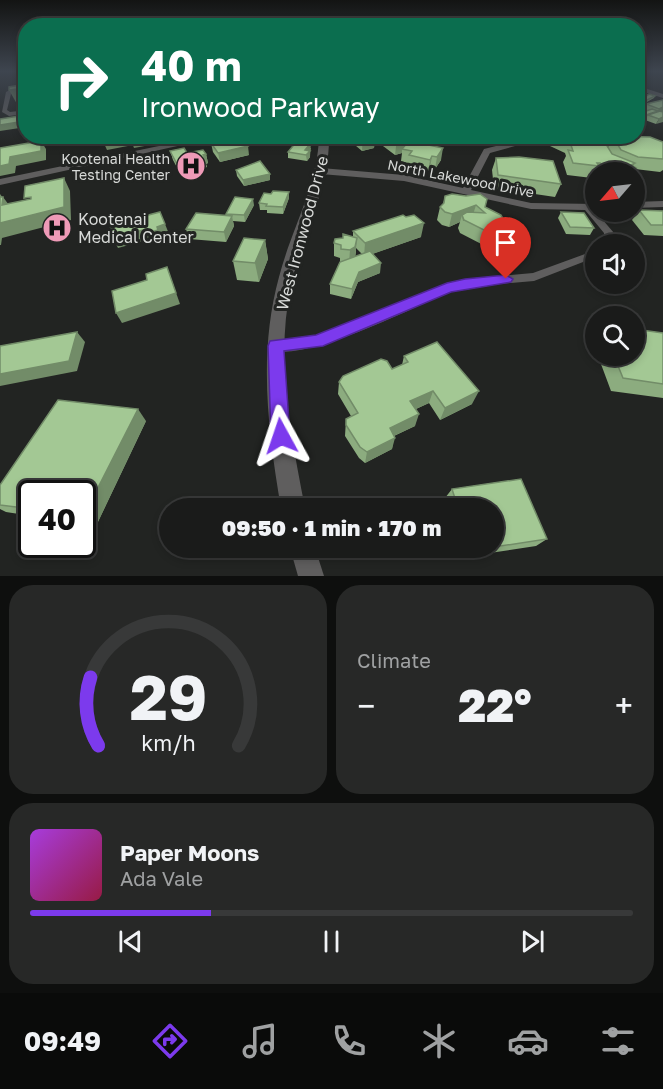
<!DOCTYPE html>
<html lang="en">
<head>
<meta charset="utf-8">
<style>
  :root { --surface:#1a1b1a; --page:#272827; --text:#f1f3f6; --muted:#9fa1a2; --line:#383939; --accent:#7c3aed }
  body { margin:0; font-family:"Golos Text",sans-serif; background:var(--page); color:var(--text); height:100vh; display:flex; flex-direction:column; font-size:22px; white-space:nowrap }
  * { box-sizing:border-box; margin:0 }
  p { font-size:20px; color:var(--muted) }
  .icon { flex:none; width:33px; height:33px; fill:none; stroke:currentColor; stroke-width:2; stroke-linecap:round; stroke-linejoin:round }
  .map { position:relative; height:576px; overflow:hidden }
  .side { display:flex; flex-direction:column; gap:9px; padding:9px; background:#0e0f0e; flex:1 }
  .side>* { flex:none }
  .hud { position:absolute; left:18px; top:18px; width:627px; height:126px; border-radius:24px; box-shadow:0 3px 9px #0003,0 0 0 2px var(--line); background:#0b6e4f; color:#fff; overflow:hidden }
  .needle { width:39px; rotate:242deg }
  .controls { position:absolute; left:585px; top:162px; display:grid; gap:12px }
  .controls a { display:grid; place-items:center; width:60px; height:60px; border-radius:50%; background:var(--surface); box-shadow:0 3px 9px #0003,0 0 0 2px var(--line); font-size:30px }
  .speed { position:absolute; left:18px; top:480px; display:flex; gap:12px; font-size:30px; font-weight:700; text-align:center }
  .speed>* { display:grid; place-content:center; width:78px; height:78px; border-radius:50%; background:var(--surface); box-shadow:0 3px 9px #0003,0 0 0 2px var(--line); line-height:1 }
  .speed .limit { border:3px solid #111; border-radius:9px; background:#fff; color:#111 }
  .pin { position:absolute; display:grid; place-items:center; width:51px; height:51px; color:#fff; margin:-62px -26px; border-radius:50% 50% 50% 0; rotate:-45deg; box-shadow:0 0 6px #0007 }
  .pin .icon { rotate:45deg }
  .me { position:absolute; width:66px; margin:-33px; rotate:355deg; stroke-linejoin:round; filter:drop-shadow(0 0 4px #0008) }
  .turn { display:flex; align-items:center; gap:21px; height:126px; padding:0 24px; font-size:27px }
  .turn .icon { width:78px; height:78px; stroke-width:2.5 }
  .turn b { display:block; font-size:42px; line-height:51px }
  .big { font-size:45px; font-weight:800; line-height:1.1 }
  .side .tile { flex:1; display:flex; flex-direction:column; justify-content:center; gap:9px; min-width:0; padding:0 21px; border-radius:24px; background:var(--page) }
  .side .dial { align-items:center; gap:0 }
  .dial svg { height:156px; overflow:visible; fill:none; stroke:var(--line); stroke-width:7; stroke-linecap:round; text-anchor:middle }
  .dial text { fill:var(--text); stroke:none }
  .song { display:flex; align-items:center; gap:18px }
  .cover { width:72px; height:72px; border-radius:9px; background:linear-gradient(135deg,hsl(280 70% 55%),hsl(340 70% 35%)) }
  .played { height:6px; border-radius:3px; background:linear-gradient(90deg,var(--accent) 30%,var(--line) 30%) }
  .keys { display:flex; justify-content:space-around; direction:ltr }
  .heat { display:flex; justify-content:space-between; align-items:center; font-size:33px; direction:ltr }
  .side .tiles { flex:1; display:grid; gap:9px; grid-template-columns:1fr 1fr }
  .tile:last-child { grid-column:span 2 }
  .trip { position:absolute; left:159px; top:498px; width:345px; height:60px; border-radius:30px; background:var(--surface); box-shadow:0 3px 9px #0003,0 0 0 2px var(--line); font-weight:800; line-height:60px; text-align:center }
  .tabs { display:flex; height:96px; justify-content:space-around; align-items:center; background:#0a0b0a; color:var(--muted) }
  .tabs .icon { width:42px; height:42px }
  .tabs .active { color:var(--accent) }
  .tabs b { font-size:27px; color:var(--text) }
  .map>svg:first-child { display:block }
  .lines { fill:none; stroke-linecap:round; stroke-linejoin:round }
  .minor { fill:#5f5e5e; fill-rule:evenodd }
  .tertiary { fill:#5f5e5e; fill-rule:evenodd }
  .wall { fill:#8cac7f; fill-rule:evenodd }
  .shaded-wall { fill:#728c68 }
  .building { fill:#a3c894; stroke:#728c68; stroke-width:1.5 }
  .route { fill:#7c3aed; stroke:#51269a; stroke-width:1.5 }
  .labels { text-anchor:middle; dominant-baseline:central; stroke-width:6; stroke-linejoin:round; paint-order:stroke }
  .far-poi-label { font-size:14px; fill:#d8dad8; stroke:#222422; text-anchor:end }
  .far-street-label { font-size:14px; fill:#d8dad8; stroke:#222422 }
  .poi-label { font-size:16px; fill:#d8dad8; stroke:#222422; text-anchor:start }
  .street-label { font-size:16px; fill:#d8dad8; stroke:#222422 }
</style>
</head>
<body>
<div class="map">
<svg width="663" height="576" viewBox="0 0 663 576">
  <rect width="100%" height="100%" fill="#222422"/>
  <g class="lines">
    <g class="minor">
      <polygon points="26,81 26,86 11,94 7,110 10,112 26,110 26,114 9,116 2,112 6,92"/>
      <polygon points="638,86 663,94 663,98 638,90"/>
      <polygon points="207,136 223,136 0,185 0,179"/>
      <polygon points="512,142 516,144 515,146 490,153 471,190 531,203 596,204 596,212 614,233 614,244 604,244 604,233 585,210 531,209 404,181 321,174 317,171 321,168 404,175 463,188 484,149"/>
      <polygon points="663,201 663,207 634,208 634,202"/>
      <path d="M596 250V257L534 281 465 287 451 291C415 307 306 362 271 350L269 346 271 342 306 338 331 331 447 284 465 279 533 273Z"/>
    </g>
    <g class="tertiary">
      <path d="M319 136H329C330 188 302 236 291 286 275 360 291 435 305 508H281C268 432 258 353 279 277 291 230 318 185 319 136Z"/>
      <polygon points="290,548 315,548 324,576 298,576"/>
    </g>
  </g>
  <g class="wall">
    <polygon points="655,96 654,98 645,103 639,102 641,99"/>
    <polygon points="663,100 663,112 656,124 645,120 647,117 644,118 638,116 640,113 647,111 643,110 646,104"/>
    <polygon points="349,136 427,136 426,145 441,160 435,169 430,168 428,172 407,167 408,163 401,161 402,153 395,155 375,140 374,148 362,151 349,140"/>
    <polygon points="554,136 601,136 608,147 613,137 663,142 663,170 660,172 635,169 634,172 596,172 596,176 594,175 592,178 567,175 563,162 566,156 565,153 550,146"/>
    <polygon points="211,143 249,155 220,162 213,152"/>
    <polygon points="311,148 310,151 310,157 307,161 288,158 288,152"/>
    <polygon points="170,151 206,154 208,163 206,164 207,167 180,173 173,160"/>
    <polygon points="496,158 561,184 555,197 494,188 492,170"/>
    <polygon points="236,170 270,180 244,186 237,176"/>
    <polygon points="445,196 466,196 485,207 501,215 505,244 497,249 491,249 460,233 458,228 460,222 449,227 442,225 437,220 440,207 443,204"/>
    <polygon points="289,198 283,214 267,213 267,210 260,210 259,203"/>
    <polygon points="254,205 245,222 233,221 234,226 226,242 189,239 186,229 226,215 226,214"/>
    <polygon points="639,210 663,211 663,236 644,235 632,220"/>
    <polygon points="561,212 594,228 590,235 566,234 558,218"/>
    <path d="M353 231 421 237 372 254 380 273 358 282 351 299 330 294V284L340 262V258L334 256V243L353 237ZM356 248 362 254 355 257 356 252Z"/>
    <polygon points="265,240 268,259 259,282 237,280 233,261"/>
    <polygon points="663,333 663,398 611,391 598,356 634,356"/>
    <polygon points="596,334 596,348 592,338"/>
    <polygon points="404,356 472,404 440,420 429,403 416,409 415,426 394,436 392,449 365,463 359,458 345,436 346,419 351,416 338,394 339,382 392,369 402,365"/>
    <polygon points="146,421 96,526 82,524 82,494 32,494 32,516 6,512 0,509 0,485"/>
    <polygon points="521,479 547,539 536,546 463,557 460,548 494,548 494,508 449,508 445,498 452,489"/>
  </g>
  <g class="shaded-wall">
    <polygon points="26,88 26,103 17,104 9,90"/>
    <polygon points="663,107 663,112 648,115 647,117 644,118 646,115 657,112 659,109"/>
    <polygon points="26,116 26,127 0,131 0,125"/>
    <polygon points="663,117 663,122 656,124 659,119"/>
    <polygon points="92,136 130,136 133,145 107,150 102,139 93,140"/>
    <polygon points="170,136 171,141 134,148 130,137"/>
    <polygon points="363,136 375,136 374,148 362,151"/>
    <polygon points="404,136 427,136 425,147 402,149 402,153 395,155 397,138"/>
    <polygon points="41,141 46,149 46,160 16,166 15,173 0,176 0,166 10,157"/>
    <polygon points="311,143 310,157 307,161 305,150"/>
    <polygon points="248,146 249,155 220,162 218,153"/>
    <polygon points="443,148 441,160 435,169 437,157"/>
    <polygon points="206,154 208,163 206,164 207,167 180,173 177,164"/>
    <polygon points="432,156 430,168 428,172 430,160"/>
    <polygon points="635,163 631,170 636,168 634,172 626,172 631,165"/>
    <polygon points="270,174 270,180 244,186 243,180"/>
    <polygon points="64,178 70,191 71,220 2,238 1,245 0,245 0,223"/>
    <polygon points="289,192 289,198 283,214 283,207"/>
    <polygon points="0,194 3,198 3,197 12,209 0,204"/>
    <polygon points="253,199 254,205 245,222 244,215"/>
    <polygon points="476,205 472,218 463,221 462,215 460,222 449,227 452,214"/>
    <polygon points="232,216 234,226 226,242 224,232"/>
    <polygon points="424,223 421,237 364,257 365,243"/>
    <polygon points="165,224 169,234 160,237 162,240 153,243 151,239 118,248 113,238"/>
    <polygon points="510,231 505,244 497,249 502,236"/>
    <polygon points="357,238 355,260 349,263 350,250"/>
    <polygon points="265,240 268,259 259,282 255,263"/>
    <polygon points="381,263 380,273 358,282 351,299 352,289 359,272"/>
    <polygon points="167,267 180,304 122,323 116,313"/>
    <polygon points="77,332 85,342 77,371 0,386 0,374"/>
    <polygon points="433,391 429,403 407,413 410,401"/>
    <polygon points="479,391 472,404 440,420 445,408"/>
    <polygon points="138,409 146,421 96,526 83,517"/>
    <polygon points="419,414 415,426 387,439 390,428"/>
    <polygon points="395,438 392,449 365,463 367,452"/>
  </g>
  <g class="building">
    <polygon points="26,84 26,88 9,90 9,87"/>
    <polygon points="649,94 655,96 647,100 641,99"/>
    <polygon points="663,100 663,107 659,109 646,104"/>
    <polygon points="652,109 658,111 646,115 640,113"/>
    <polygon points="660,111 663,112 663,117 659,119 648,115"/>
    <polygon points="26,115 25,121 0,125 0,119"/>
    <polygon points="101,136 114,136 102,139"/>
    <polygon points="558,136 569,136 573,138 572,136 601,136 612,154 635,163 631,165 636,168 627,172 623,170 618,172 600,163 597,163 599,166 573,163 568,150 573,151 570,142"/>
    <polygon points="615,136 650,137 663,142 663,159 638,157 621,150 613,137"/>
    <polygon points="240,137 248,146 218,153 211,143"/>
    <polygon points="41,141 41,151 10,157 9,164 0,166 0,148"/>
    <polygon points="297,141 311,143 305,150 310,151 306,155 288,152"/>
    <polygon points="409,141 443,148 437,157 432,156 430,160 409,155 412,151 402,149"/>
    <polygon points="184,148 187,153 203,150 206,154 203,155 205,158 177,164 170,151"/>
    <polygon points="519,157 553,161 561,184 498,175 496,158"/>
    <polygon points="260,161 270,174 243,180 236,170"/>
    <polygon points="64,178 64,207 0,223 0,197 3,197 2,205 31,199 31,197 24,198 25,186"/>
    <polygon points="273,191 289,192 283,207 266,206 267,204 259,203 264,193 271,194"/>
    <polygon points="452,194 466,196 480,194 487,199 485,207 501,215 510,231 502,236 496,236 464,220 462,215 467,212 485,213 476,205 452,214 445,212 440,207 444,203 445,196"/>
    <polygon points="235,197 253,199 244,215 226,214"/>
    <polygon points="639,210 663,211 663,225 651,225"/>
    <polygon points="160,212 165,224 157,227 158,230 148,233 147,229 113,238 110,225"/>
    <polygon points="561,212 584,213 594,228 570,227"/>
    <polygon points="196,213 232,216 224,232 186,229"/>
    <polygon points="403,215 406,217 414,215 424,223 365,243 353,231"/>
    <polygon points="343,234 357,238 355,247 350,250 341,249 341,245 334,243 335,239 343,238"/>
    <polygon points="244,238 265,240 255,263 233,261"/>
    <polygon points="370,251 381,263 359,272 352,289 330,284 340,262"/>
    <polygon points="167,267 176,293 116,313 112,291 147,280 146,274"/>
    <polygon points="634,329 663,333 663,384 623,378 614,356 634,356"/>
    <polygon points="77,332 69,361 0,374 0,346"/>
    <polygon points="437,342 479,391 445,408 433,391 410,401 419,414 390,428 395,438 367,452 360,447 346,425 346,419 358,413 339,382 343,376 381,359 387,361 392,369 408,362 404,356"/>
    <polygon points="58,400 138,409 83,517 82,494 32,494 32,509 0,505 0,485"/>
    <polygon points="521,479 547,539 494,547 494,508 458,508 452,489"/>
    <polygon points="471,548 488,548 471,550"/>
  </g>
  <linearGradient id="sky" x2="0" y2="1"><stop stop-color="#131413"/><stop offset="0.47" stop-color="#3e454f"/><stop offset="1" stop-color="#3e454f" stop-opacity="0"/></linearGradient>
  <rect width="663" height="151" fill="url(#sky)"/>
  <polygon class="route" points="506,275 513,279 511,282 451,292 323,346 284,351 290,436 287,442 281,445 274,442 271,436 268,346 270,341 316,335 447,283 465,279"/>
  <defs>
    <g id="hospital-disc" transform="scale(1.5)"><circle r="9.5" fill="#ef9ab7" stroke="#222422"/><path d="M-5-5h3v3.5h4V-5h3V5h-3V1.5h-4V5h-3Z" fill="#111"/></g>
  </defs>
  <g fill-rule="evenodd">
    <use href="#hospital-disc" x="191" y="166"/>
    <use href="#hospital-disc" x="57" y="228"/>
  </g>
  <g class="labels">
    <g class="far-poi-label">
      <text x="170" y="158">Kootenai Health<tspan x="170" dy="16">Testing Center</tspan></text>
    </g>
    <g class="far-street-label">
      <text transform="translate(461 178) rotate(11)">North Lakewood Drive</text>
    </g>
    <g class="poi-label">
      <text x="78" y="219">Kootenai<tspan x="78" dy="18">Medical Center</tspan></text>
    </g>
    <g class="street-label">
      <text transform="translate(302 233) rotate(-75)">West Ironwood Drive</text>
    </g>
  </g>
</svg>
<div class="controls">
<a><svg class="needle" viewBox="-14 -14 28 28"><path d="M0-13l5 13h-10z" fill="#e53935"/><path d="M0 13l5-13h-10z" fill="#9fa1a2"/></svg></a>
<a><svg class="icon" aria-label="sound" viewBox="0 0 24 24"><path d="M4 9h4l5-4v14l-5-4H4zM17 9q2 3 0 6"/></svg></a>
<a><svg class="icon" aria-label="search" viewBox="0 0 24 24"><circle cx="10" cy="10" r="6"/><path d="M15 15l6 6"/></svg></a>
</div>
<div class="speed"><div class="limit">40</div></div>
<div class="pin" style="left:506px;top:279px;background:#d93025"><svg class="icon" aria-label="arrive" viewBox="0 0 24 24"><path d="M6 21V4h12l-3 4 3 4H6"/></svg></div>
<svg class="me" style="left:281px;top:436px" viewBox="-20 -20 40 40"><path d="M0-17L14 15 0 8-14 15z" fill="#7c3aed" stroke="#fff" stroke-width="4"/></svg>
<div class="trip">09:50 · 1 min · 170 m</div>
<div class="hud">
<div class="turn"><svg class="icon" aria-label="right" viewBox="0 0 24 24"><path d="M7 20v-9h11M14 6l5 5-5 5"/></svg><div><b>40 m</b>Ironwood Parkway</div></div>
</div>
</div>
<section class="side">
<div class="tiles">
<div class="tile dial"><svg viewBox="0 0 100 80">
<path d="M14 69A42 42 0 1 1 86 69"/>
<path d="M14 69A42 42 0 0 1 10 34" stroke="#7c3aed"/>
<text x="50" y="56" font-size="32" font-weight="700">29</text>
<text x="50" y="72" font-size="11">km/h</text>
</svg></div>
<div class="tile"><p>Climate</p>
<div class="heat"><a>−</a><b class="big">22°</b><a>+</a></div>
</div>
<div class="tile">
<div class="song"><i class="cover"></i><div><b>Paper Moons</b><p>Ada Vale</p></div></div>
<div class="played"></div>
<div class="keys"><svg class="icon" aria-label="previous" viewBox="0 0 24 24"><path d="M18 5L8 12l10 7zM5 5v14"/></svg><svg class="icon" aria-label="pause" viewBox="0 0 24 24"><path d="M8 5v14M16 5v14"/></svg><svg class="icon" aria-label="next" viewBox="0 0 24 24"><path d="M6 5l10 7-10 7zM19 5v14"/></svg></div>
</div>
</div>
</section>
<nav class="tabs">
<b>09:49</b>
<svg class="icon active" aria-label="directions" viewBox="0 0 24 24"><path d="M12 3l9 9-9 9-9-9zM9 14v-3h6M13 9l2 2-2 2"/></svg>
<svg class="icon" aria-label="music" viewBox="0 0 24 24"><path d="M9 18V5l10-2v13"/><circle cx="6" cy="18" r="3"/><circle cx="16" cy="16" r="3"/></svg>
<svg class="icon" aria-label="phone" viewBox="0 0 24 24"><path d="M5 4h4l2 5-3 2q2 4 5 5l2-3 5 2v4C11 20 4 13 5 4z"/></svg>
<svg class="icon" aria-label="climate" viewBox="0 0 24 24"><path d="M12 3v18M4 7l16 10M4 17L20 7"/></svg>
<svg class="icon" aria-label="car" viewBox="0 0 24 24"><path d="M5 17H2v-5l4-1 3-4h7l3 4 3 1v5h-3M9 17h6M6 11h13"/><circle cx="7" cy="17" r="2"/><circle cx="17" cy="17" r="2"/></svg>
<svg class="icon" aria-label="filters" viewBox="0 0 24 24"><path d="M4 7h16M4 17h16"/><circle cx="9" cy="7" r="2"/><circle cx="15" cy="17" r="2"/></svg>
</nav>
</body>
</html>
